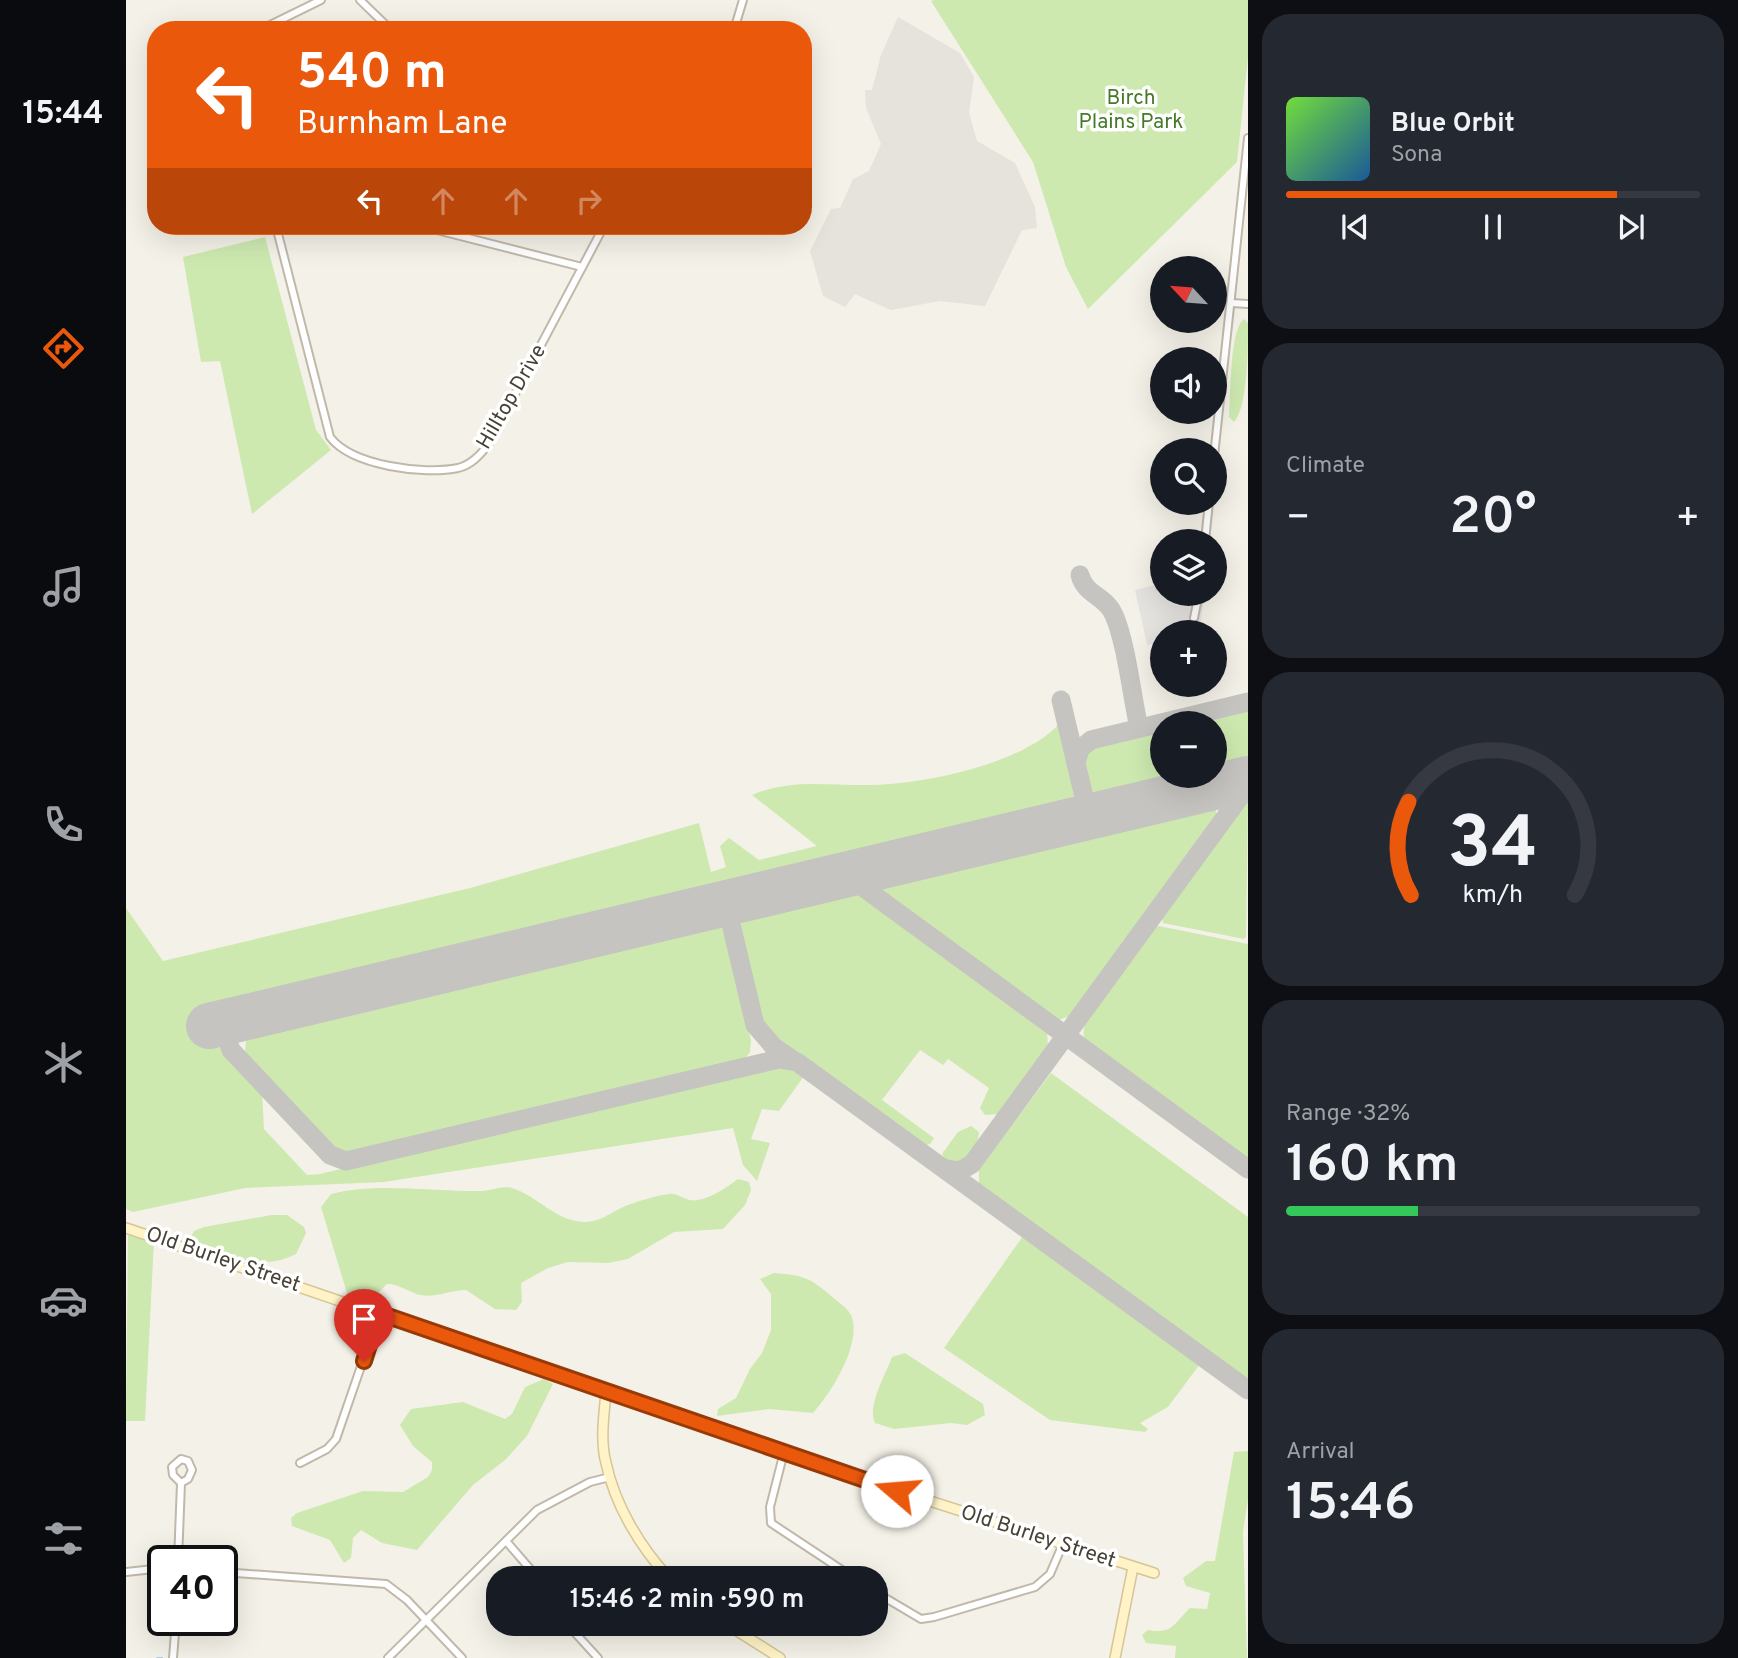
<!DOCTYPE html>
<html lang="en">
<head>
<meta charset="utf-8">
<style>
  :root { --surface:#171b24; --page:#242831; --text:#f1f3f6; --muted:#9ea1a6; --line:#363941; --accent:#ea580c }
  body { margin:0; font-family:Overpass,sans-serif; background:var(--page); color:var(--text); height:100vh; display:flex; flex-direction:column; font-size:26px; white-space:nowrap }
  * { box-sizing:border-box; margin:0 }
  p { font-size:23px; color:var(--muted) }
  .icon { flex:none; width:38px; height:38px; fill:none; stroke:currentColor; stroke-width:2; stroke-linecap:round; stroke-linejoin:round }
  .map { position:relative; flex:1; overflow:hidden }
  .panel { display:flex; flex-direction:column; gap:14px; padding:14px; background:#0d0f14; width:490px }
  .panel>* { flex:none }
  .hud { position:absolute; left:21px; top:21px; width:665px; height:214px; border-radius:28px; box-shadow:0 7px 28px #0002; background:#ea580c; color:#fff; overflow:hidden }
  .needle { width:46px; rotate:296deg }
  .fabs { position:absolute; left:1024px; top:256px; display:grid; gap:14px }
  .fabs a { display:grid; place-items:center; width:77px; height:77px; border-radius:50%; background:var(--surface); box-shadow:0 7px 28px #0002; font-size:35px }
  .speed { position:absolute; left:21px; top:1545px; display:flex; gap:14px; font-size:35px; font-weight:700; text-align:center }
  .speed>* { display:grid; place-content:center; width:91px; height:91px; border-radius:50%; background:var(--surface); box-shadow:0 7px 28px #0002; line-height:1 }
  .speed .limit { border:4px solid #111; border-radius:10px; background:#fff; color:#111 }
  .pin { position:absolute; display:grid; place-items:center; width:60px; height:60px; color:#fff; margin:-72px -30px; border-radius:50% 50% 50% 0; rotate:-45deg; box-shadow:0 0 7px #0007 }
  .pin .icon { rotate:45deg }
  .me { position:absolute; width:77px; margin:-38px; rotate:288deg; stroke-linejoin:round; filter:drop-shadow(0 0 5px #0008) }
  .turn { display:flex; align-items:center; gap:24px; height:147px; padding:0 35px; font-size:32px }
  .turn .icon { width:91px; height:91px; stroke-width:2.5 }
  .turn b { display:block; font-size:49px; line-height:60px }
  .lanes { display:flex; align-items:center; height:66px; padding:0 35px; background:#0003; justify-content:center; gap:35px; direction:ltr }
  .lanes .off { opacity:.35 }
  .big { font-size:52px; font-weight:600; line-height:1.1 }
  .panel .widget { flex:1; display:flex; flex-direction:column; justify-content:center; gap:10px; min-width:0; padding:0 24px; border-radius:28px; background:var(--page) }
  .panel .dial { align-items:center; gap:0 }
  .dial svg { height:182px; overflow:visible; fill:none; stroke:var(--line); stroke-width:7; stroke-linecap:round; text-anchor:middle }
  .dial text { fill:var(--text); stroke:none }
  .song { display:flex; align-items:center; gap:21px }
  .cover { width:84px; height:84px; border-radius:10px; background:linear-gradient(135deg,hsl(100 70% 55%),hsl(210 70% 35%)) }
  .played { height:7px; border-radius:4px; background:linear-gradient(90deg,var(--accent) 80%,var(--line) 80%) }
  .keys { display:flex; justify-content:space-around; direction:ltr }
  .heat { display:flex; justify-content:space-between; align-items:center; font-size:38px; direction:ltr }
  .charge { height:10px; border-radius:5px; background:linear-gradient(90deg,#34c759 32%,var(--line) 0) }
  .trip { position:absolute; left:360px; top:1566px; width:402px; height:70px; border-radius:28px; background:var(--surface); box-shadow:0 7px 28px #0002; font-weight:600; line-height:70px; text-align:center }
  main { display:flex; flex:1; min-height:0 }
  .tabs { display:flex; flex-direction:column; width:126px; justify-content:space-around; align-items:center; background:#090b0e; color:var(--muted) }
  .tabs .icon { width:49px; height:49px }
  .tabs .selected { color:var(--accent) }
  .tabs b { font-size:32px; color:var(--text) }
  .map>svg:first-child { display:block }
  .industrial { fill:#e6e2dc }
  .green { fill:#cde9b0 }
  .parking { fill:#e5e3e0 }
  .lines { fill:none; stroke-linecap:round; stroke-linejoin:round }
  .stream { stroke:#a3cff1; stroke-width:2 }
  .taxiway { stroke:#c6c4c0; stroke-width:19 }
  .runway { stroke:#c6c4c0; stroke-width:46 }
  .street-casing { stroke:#c0b9aa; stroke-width:10 }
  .secondary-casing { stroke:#d5c597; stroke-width:12 }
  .street { stroke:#fff; stroke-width:6 }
  .secondary { stroke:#fff3c7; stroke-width:9 }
  .route-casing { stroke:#983908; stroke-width:18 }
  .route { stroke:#ea580c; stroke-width:12 }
  .labels { text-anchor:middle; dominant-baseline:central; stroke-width:7; stroke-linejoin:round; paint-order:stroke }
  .park-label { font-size:21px; fill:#457a28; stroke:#fff }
  .street-label { font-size:21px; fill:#474136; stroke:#fff }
</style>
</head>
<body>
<main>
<nav class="tabs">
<b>15:44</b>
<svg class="icon selected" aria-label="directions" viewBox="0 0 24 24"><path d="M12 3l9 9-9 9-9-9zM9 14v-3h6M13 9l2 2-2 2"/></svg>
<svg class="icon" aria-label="music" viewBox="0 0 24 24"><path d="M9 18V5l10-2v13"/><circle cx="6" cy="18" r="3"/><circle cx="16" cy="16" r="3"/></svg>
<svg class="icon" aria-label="phone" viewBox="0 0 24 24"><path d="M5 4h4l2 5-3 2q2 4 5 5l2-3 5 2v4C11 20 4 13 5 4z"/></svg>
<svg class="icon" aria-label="climate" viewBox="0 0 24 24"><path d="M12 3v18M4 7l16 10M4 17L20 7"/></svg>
<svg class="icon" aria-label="car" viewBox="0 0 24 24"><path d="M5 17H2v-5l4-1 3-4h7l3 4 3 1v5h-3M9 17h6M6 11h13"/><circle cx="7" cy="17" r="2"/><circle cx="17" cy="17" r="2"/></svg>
<svg class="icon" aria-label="filters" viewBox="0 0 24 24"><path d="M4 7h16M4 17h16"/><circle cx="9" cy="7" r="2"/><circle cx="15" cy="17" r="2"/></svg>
</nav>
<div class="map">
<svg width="1122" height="1658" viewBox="0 0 1122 1658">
  <rect width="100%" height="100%" fill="#f4f1e8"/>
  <polygon class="industrial" points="772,17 834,53 848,77 843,113 851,141 889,163 909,207 911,228 896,230 859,306 814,301 765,310 729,294 719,307 697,296 684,251 705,209 714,208 727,179 743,171 755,144 740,108 739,90 746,90 755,55"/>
  <g class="green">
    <polygon points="808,0 1122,0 1122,57 1111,162 962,309 940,267 907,162 805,1"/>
    <polygon points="139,237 190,430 205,450 126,514 94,361 75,362 57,257"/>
    <path d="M1118 319 1122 323C1122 347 1122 407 1108 422L1103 417C1105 397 1103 330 1118 319Z"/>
    <polygon points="1122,709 1122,763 1089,771 1088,723 1063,723"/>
    <path d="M933 724 950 790 947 799 938 807 79 1012 88 1042 136 1092 138 1129 181 1175 194 1174 655 1064 678 1076 653 1111 636 1109 625 1139 644 1143 631 1181 617 1165 607 1128 258 1182 119 1188 7 1212 0 1209V908L37 961 344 888 573 823 585 872 600 867 594 846 603 838 633 860 691 846 626 795C663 779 697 785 737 785 791 786 896 765 933 724Z"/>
    <path d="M1036 729V775H1071L980 797 964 791C959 775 953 761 967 748Z"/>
    <polygon points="1122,801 1120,937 1118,939 1037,923 1036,918"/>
    <polygon points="1083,805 1090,810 1090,818 946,1015 933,1020 923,1017 752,891 757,882"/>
    <polygon points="722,890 736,895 921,1031 922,1047 873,1114 859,1115 854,1108 863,1088 822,1059 817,1065 794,1050 756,1100 808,1138 804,1144 797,1146 643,1031 633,1014 614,930 616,920 623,914"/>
    <polygon points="585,922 596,928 600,936 625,1040 624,1052 617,1061 221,1155 211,1152 119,1054 120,1040 128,1032"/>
    <path d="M1033 926 1122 944V1163L963 1047C956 1039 956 1030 961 1020L1029 927Z"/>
    <polygon points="925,1073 1122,1217 1122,1383 853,1186 853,1169"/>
    <polygon points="845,1126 853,1132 851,1145 835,1164 821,1163 816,1154 832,1132"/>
    <path d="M612 1179 623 1182 625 1190 619 1205 597 1229 548 1232 502 1259 482 1263 442 1262 422 1268 395 1283 396 1302 390 1310 369 1309 340 1290C324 1290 310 1298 294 1295 283 1292 273 1284 261 1284L237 1308 224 1303 195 1207 205 1194C253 1182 306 1192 354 1191 364 1191 376 1185 386 1188 412 1196 429 1221 458 1222 476 1222 486 1211 502 1205 515 1200 529 1196 543 1194 551 1193 556 1198 563 1200 579 1203 600 1188 612 1179Z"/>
    <path d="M146 1215H161L178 1227 180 1233 170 1254C134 1272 98 1257 63 1241L68 1231 78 1227Z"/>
    <polygon points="2,1231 28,1240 19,1421 0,1421"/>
    <polygon points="897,1236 1074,1364 1042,1407 1014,1423 1022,1429 1019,1432 924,1420 818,1348"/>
    <path d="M648 1273C680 1275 687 1280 710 1300 716 1305 721 1308 725 1315 737 1343 705 1393 687 1413L643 1409 591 1416 592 1409 610 1398 624 1369 636 1353 645 1330V1294L634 1279Z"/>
    <path d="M779 1353 857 1404 859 1415 841 1425 825 1423 768 1429 749 1423C741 1406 759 1376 766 1357Z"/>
    <polygon points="418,1379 427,1384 401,1436 379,1460 347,1485 291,1550 256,1543 235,1530 227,1538 225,1558 218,1563 204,1540 166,1526 165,1518 171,1513 237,1491 277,1492 302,1477 306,1470 306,1462 287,1446 274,1425 285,1409 337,1402 379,1419 386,1414 399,1387"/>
    <path d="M1122 1451V1499L1117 1532 1121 1658H1049L1050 1646 1020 1643 1016 1635 1022 1630C1047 1635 1049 1622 1064 1608L1081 1609 1084 1593 1060 1586 1057 1578 1080 1561H1089L1108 1452Z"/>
  </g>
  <polygon class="parking" points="1036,583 1036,593 1079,593 1073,632 1036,632 1036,642 1021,645 1009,590"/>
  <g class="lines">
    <polyline class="stream" points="31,1658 36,1658"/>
    <g class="taxiway">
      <path d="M954 575C959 595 980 596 988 615 1000 642 1006 697 1013 728"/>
      <polyline points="935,700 959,801 958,810 950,820"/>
      <polyline points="950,763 954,749 965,740 1122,702"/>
      <polyline points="1085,788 1102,794 1105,810"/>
      <polyline points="719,874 1122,1169"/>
      <polyline points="600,903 629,1025 647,1046 667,1060"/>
      <polyline points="112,1020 100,1036 105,1050 204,1155 220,1161 653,1059 671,1062 1122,1390"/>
      <polyline points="819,1169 834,1171 846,1164 1122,786"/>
    </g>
    <polyline class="runway" points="83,1026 1122,779"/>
    <g class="street-casing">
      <g id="street">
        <polyline points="234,0 265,30"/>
        <polyline points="134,30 195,0"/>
        <polyline points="608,30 617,0"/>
        <path d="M150 226 204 437C226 466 298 475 332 468 345 465 354 455 362 445L478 226"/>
        <polyline points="295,226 456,267"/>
        <polyline points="1105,303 1122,304"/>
        <polyline points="1088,456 1122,138"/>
        <polyline points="1079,541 1083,502"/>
        <polyline points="1068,618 1073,593"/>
        <polyline points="658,1452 644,1507 645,1523 728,1578"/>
        <polyline points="174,1463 201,1449 210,1439 253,1314"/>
        <polyline points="380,1541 412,1578"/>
        <polyline points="52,1561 55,1483 47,1475 46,1467 55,1459 62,1461 66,1470 62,1479 55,1483"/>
        <polyline points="0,1572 37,1568"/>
        <polyline points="96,1572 260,1584 281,1600 336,1658"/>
        <polyline points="751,1593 795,1619 808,1617 909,1587 924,1574 936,1546"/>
        <polyline points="441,1624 472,1658"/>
        <polyline points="47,1658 50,1620"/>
        <polyline points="262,1658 411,1510 464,1482 484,1477"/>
      </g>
    </g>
    <g class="secondary-casing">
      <g id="secondary">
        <polyline points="0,1228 723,1475 1028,1573"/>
        <path d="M480 1392C478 1415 474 1440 480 1463 489 1505 514 1547 543 1578"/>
        <polyline points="600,1624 654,1658"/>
        <polyline points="989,1658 1007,1567"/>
      </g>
    </g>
    <use href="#street" class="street"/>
    <use href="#secondary" class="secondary"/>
  </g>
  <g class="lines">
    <g class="route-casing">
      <polyline id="route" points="238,1361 253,1313 771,1491"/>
    </g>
    <use href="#route" class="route"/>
  </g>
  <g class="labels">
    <g class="park-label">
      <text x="1005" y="98">Birch<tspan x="1005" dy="24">Plains Park</tspan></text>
    </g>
    <g class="street-label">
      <text transform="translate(386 397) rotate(-60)">Hilltop Drive</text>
      <text transform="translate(97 1260) rotate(19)">Old Burley Street</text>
      <text transform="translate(912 1537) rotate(18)">Old Burley Street</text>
    </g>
  </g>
</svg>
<div class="fabs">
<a><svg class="needle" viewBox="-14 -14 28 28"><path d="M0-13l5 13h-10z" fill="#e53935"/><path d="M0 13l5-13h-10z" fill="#9ea1a6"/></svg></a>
<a><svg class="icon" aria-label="sound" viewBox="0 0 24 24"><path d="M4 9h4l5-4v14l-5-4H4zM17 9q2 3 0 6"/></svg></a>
<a><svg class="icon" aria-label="search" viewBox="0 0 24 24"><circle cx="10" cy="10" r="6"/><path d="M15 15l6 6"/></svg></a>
<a><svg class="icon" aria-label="layers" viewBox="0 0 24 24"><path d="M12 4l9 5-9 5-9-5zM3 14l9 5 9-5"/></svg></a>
<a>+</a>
<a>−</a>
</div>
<div class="speed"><div class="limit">40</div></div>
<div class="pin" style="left:238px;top:1361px;background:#d93025"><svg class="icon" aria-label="arrive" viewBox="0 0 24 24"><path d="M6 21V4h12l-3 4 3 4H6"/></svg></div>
<svg class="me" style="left:771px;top:1491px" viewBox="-20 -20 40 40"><circle r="19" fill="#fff"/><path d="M0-13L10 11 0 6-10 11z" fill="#ea580c"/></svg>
<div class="trip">15:46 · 2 min · 590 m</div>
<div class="hud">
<div class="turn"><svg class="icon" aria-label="left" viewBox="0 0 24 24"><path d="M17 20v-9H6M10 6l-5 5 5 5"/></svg><div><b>540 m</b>Burnham Lane</div></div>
<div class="lanes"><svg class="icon" aria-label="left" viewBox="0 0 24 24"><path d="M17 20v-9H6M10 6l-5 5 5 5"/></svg><svg class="icon off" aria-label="ahead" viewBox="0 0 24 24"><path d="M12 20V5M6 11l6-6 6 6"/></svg><svg class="icon off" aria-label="ahead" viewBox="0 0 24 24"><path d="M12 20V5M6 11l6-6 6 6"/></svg><svg class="icon off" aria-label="right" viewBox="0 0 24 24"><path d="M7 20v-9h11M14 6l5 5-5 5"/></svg></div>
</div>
</div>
<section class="panel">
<div class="widget">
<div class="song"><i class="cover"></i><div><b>Blue Orbit</b><p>Sona</p></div></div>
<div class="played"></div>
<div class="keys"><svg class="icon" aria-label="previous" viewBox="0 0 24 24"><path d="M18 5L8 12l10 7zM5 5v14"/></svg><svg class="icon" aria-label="pause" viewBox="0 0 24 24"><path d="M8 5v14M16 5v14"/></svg><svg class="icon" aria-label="next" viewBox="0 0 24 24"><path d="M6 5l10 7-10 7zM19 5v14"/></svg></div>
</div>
<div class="widget"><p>Climate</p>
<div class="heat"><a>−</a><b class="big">20°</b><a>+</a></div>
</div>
<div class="widget dial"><svg viewBox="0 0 100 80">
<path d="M14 69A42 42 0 1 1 86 69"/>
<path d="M14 69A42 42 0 0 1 13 28" stroke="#ea580c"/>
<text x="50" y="56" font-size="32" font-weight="700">34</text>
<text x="50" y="72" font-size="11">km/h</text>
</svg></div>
<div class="widget"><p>Range · 32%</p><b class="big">160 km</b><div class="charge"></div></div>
<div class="widget"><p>Arrival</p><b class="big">15:46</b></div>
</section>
</main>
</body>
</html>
